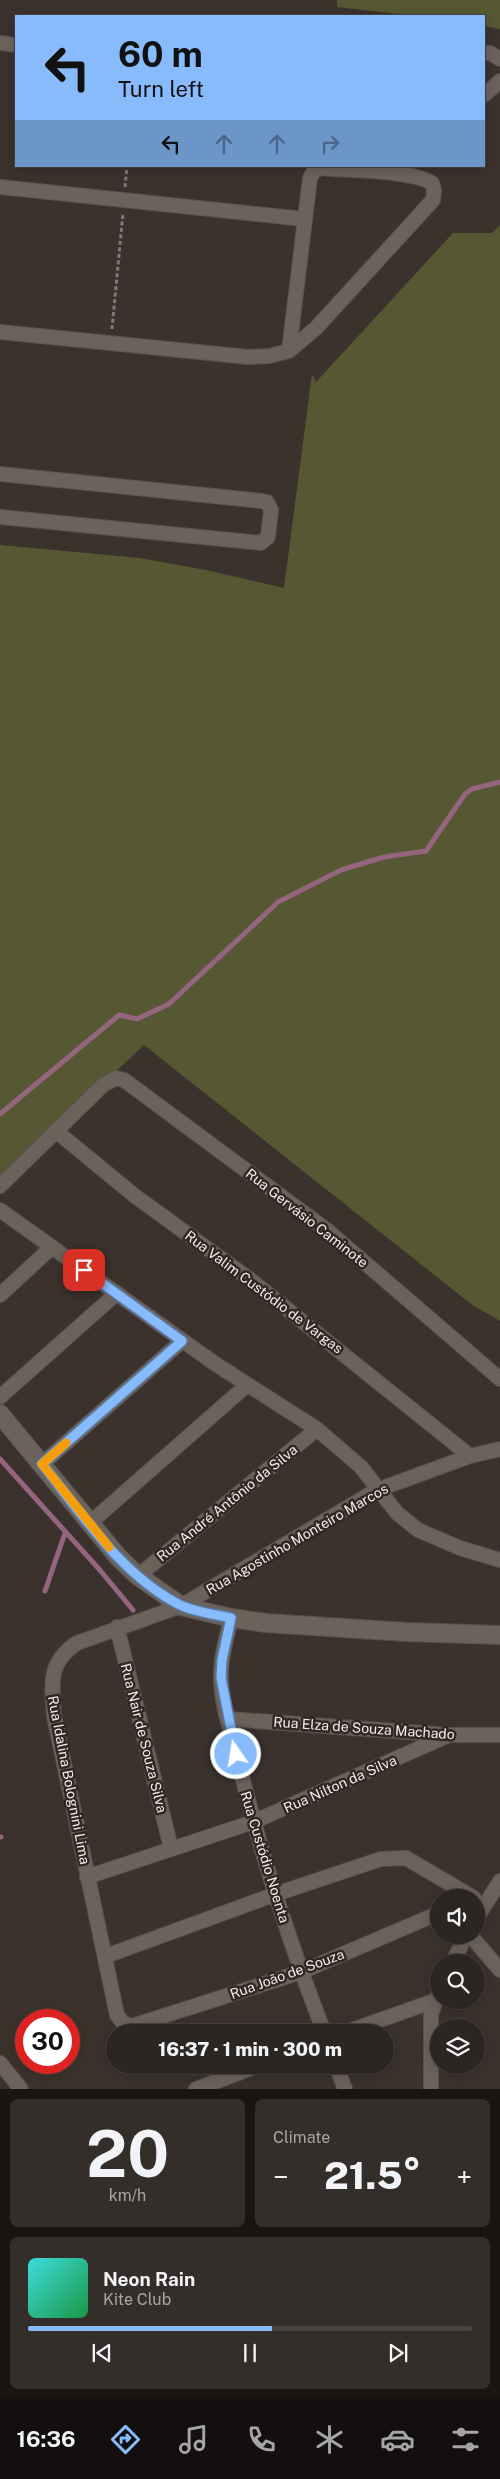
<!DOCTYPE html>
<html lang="en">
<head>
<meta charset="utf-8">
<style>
  :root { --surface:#2c2622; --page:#342e2a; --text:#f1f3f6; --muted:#a6a5a5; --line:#484340; --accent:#87bbfb }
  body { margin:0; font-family:"Public Sans",sans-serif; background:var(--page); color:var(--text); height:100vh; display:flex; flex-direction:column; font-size:19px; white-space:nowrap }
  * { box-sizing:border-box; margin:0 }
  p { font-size:16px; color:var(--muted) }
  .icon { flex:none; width:28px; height:28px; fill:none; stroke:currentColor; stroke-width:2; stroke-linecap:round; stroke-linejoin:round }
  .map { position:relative; height:2089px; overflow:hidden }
  .side { display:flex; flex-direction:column; gap:10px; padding:10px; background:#181513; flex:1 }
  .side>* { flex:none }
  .hud { position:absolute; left:15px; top:15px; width:470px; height:152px; border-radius:0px; box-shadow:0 2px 12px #0003,0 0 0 1px var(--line); background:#87bbfb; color:#111; overflow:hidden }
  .controls { position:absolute; left:430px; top:1889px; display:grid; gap:10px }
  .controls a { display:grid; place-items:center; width:55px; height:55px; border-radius:50%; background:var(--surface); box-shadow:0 2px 12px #0003,0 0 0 1px var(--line); font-size:25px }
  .speed { position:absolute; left:15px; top:2009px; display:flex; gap:10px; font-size:25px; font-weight:700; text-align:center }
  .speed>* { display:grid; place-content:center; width:65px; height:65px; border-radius:50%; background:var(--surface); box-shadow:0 2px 12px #0003,0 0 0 1px var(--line); line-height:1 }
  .speed .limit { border:8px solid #d22; background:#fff; color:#111 }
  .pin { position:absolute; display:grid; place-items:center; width:42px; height:42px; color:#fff; margin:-21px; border-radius:10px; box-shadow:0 2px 8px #0006 }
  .me { position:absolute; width:55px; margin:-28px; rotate:347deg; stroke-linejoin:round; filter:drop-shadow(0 0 4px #0008) }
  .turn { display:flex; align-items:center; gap:18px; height:105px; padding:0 20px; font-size:22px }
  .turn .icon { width:65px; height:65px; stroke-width:2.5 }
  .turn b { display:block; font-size:35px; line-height:42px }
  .lanes { display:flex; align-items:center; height:48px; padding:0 20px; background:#0003; justify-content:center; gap:25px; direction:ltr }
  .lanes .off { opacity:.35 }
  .big { font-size:38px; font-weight:800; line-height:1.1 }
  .side .tile { flex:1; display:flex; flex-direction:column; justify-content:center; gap:8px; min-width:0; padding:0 18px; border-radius:8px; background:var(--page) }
  .side .dial { align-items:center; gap:0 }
  .dial b { font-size:65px; line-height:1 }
  .song { display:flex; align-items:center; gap:15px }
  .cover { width:60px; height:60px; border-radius:8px; background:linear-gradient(135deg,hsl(180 70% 55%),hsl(140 70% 35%)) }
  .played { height:5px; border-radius:2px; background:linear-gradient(90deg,var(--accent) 55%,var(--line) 55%) }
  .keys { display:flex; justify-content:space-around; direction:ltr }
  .heat { display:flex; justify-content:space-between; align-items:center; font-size:28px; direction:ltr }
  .side .tiles { flex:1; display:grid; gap:10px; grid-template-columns:1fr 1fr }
  .tile:last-child { grid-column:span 2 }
  .trip { position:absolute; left:106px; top:2024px; width:288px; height:50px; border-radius:25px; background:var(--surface); box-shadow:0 2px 12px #0003,0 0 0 1px var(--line); font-weight:800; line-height:50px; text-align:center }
  .tab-bar { display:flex; height:80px; justify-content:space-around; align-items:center; background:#120f0e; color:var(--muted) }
  .tab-bar .icon { width:35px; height:35px }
  .tab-bar .on { color:var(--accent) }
  .tab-bar b { font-size:22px; color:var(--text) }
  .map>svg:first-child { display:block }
  .green { fill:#565833 }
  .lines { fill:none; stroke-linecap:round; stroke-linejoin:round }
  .stream { stroke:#95647e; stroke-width:5 }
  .minor-casing { stroke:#58514c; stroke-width:16 }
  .tertiary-casing { stroke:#58514c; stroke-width:20 }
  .path { stroke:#817975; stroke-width:3; stroke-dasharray:4 2.5; stroke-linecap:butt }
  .minor { stroke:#6c625c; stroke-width:14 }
  .tertiary { stroke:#6c625c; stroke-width:18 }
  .route-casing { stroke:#587aa3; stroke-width:12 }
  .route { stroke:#87bbfb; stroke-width:9 }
  .slow { stroke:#f59e0b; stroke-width:9 }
  .labels { text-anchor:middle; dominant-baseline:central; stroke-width:5; stroke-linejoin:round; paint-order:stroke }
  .street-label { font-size:14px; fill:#f3ece9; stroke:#312823 }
</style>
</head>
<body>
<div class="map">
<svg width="500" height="2089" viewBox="0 0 500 2089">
  <rect width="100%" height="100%" fill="#3b322d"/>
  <g class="green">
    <polygon points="337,0 500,0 500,29 484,26 484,16 415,16 337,7"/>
    <polygon points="500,225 500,1321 471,1304 144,1045 0,1181 0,545 140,558 206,570 284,588 312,374 316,382 453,233 492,233"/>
  </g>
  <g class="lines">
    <g class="stream">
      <polyline points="0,1114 119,1015 137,1019 169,1004 278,902 341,870 384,857 426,851 465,794 472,789 500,782"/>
      <polyline points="0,1459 99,1569 133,1610"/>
      <polyline points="45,1591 65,1533"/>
      <polyline points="0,1837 1,1837"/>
    </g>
    <g class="minor-casing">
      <g id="minor">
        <polyline points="0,43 16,45"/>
        <polyline points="484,53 490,53 500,59"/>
        <polyline points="484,95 500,81"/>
        <polyline points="0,187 304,219"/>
        <path d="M0 332 248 357 269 356 289 351 316 328 433 200 434 190 432 183C411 170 349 171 322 168L314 171 310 178 289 351"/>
        <polyline points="0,474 262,501 267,502 271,510 268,537 261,543 0,517"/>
        <polyline points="56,1131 135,1196 252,1281 470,1456"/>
        <polyline points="0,1186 103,1085 116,1078 124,1080 328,1231 500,1379"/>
        <polyline points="0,1210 214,1363 317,1429 361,1467 397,1513 418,1530 460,1548 500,1560"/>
        <polyline points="0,1295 52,1247"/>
        <polyline points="0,1397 117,1293"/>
        <polyline points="42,1464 182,1341"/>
        <polyline points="90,1523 247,1385"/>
        <polyline points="138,1576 317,1429"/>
        <path d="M231 1618C227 1637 220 1658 221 1678 221 1705 232 1734 238 1760 260 1852 290 1944 324 2032"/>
        <polyline points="117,1627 171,1848"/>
        <polyline points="228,1719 449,1735 500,1735"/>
        <polyline points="87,1877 253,1822 449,1735"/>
        <path d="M439 1913 301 1972 132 2026 123 2023 117 2015 54 1716C52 1684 47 1663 77 1643L181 1606 377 1490 470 1456 500 1449"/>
        <polyline points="476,1919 500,1881"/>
        <polyline points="470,1935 500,1970"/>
        <polyline points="106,1956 276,1894 381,1859 406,1858 474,1898"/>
        <polyline points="453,1962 466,1935"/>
        <polyline points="346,2032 434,2001"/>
        <polyline points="0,2063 21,2089"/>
        <polyline points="336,2065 345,2089"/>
        <polyline points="196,2089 260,2065"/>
        <polyline points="431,2089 431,2014 439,1992"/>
      </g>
    </g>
    <g class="tertiary-casing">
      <polyline id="tertiary" points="0,1414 119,1558 138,1576 181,1606 231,1618 266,1623 406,1632 500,1635"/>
    </g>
    <g class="path">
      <polyline points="125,187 127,166"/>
      <polyline points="112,329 123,213"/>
    </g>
    <use href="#minor" class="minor"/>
    <use href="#tertiary" class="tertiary"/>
  </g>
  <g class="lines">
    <g class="route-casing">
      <path id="route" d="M84 1270 182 1341 42 1464C82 1514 121 1575 180 1605 194 1612 215 1614 231 1618L222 1660 221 1678 236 1754"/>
    </g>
    <use href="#route" class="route"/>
    <polyline class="slow" points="66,1443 42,1464 109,1547"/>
  </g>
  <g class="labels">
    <g class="street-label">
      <text transform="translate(307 1218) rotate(38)">Rua Gervásio Caminote</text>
      <text transform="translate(264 1292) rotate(37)">Rua Valim Custódio de Vargas</text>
      <text transform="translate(227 1503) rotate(-39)">Rua André Antônio da Silva</text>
      <text transform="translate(297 1539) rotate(-30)">Rua Agostinho Monteiro Marcos</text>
      <text transform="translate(364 1728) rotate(4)">Rua Elza de Souza Machado</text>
      <text transform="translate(144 1738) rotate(76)">Rua Nair de Souza Silva</text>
      <text transform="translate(69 1780) rotate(79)">Rua Idalina Bolognini Lima</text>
      <text transform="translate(340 1784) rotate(-24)">Rua Nilton da Silva</text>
      <text transform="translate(265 1857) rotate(73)">Rua Custódio Noenta</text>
      <text transform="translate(287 1974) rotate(-20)">Rua João de Souza</text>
    </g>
  </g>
</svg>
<div class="controls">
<a><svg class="icon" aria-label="sound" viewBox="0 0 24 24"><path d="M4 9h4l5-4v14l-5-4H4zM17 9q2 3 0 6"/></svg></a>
<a><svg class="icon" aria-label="search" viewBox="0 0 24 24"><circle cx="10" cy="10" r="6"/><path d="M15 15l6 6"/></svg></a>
<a><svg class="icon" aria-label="layers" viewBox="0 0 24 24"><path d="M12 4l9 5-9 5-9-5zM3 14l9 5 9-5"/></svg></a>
</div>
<div class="speed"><div class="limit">30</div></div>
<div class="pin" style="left:84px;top:1270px;background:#d93025"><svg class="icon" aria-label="arrive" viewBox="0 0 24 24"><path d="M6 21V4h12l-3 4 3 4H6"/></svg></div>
<svg class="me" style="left:236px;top:1754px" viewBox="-20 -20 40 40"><circle r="17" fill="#87bbfb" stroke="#fff" stroke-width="3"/><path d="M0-11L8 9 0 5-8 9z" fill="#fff"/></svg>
<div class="trip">16:37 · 1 min · 300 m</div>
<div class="hud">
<div class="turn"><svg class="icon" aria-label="left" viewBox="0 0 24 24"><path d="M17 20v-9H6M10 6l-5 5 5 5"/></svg><div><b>60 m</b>Turn left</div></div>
<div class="lanes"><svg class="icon" aria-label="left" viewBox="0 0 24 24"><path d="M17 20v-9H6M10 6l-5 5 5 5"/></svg><svg class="icon off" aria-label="ahead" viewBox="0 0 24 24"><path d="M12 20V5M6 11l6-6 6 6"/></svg><svg class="icon off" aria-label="ahead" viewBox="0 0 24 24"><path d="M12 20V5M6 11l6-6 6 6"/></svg><svg class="icon off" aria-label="right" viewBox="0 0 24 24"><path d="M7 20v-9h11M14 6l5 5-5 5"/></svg></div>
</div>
</div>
<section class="side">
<div class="tiles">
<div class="tile dial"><b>20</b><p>km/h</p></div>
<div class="tile"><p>Climate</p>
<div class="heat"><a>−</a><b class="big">21.5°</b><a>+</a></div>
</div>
<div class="tile">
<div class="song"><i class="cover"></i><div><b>Neon Rain</b><p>Kite Club</p></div></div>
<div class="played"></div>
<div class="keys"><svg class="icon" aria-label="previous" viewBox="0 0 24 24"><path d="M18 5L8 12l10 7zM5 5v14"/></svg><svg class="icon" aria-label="pause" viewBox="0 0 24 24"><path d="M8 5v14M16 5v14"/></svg><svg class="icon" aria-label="next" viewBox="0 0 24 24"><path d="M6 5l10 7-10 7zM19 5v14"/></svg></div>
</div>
</div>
</section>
<nav class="tab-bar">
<b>16:36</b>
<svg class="icon on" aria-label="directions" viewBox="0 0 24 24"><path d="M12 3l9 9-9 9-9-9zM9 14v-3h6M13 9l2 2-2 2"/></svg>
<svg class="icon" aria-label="music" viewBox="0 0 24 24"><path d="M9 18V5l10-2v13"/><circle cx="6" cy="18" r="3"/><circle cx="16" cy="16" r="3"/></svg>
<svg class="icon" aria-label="phone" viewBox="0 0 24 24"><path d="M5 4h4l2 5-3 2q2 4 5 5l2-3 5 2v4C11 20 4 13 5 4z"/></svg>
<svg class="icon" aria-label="climate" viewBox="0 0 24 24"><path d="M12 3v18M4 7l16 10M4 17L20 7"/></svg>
<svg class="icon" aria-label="car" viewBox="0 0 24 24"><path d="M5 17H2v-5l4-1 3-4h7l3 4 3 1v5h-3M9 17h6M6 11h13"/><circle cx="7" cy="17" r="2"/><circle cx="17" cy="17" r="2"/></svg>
<svg class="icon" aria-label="filters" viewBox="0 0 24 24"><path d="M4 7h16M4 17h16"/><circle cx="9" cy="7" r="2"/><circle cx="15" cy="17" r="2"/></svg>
</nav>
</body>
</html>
